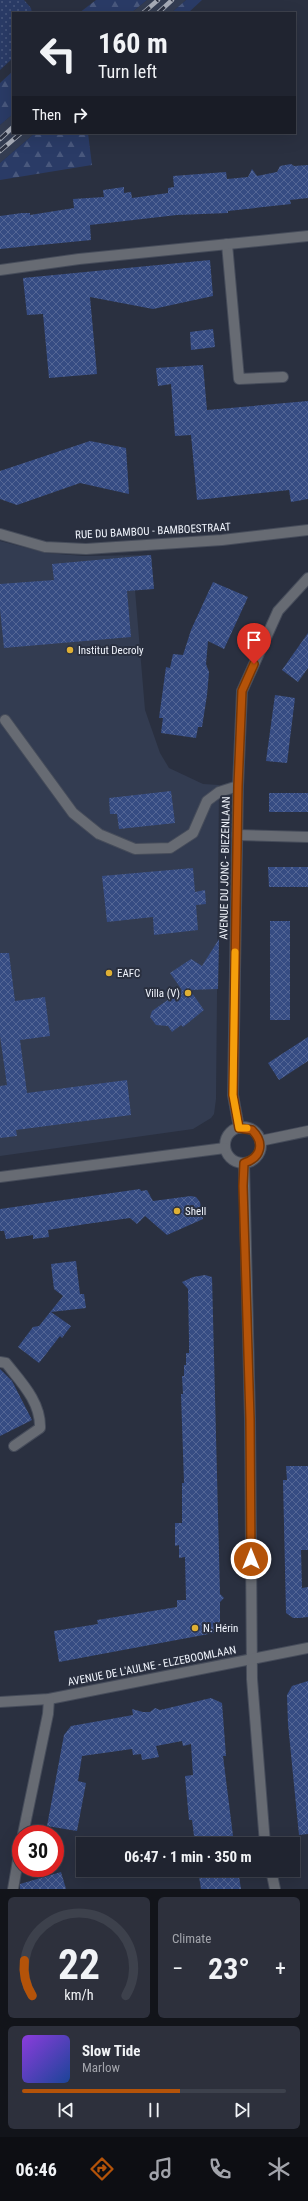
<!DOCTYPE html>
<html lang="en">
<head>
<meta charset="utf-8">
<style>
  :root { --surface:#202430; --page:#2d303c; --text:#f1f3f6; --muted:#a2a4ab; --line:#3d414c; --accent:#b45309 }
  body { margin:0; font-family:"Roboto Condensed",sans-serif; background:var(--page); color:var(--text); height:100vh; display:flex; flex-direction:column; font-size:15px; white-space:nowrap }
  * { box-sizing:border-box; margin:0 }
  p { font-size:13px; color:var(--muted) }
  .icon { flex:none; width:22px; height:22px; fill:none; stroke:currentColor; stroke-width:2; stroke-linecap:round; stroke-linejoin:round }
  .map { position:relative; height:1889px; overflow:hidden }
  .side { display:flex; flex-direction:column; gap:8px; padding:8px; background:#12141a; flex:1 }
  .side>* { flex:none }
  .guide { position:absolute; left:12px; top:12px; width:284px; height:122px; border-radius:0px; box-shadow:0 4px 16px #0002,0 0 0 1px var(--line); background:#202430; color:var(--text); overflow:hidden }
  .speed { position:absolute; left:12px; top:1825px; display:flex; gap:8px; font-size:20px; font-weight:700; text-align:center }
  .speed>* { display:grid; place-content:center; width:52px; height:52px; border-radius:50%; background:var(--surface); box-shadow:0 4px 16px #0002,0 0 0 1px var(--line); line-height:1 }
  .speed .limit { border:6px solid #d22; background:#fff; color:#111 }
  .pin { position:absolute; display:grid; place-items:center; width:34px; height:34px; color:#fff; margin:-41px -17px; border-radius:50% 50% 50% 0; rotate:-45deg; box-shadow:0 0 4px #0007 }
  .pin .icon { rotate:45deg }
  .me { position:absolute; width:44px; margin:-22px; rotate:0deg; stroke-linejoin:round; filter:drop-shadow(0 0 3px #0008) }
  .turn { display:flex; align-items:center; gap:14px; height:84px; padding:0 20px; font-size:18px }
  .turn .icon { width:52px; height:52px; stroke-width:2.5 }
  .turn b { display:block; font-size:28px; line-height:34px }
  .then { display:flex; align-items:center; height:38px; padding:0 20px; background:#0003; gap:8px; font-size:15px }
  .big { font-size:30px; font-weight:700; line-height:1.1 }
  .side .tile { flex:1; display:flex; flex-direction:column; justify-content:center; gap:6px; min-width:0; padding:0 14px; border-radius:6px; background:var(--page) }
  .side .dial { align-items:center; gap:0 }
  .dial svg { height:104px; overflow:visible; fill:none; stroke:var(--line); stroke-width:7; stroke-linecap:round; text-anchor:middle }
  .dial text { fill:var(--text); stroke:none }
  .song { display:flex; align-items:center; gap:12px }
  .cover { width:48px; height:48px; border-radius:6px; background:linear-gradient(135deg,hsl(270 70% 55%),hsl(220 70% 35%)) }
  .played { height:4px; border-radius:2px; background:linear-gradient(90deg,var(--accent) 60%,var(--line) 60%) }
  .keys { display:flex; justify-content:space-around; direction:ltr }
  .heat { display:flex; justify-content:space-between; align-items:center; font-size:22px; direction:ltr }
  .side .tiles { flex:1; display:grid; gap:8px; grid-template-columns:1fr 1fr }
  .tile:last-child { grid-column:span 2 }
  .trip { position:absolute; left:76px; top:1837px; width:224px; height:40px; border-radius:0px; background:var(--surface); box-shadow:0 4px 16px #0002,0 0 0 1px var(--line); font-weight:700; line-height:40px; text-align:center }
  .dock { display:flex; height:64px; justify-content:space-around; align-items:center; background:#0d0e13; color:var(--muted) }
  .dock .icon { width:28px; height:28px }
  .dock .current { color:var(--accent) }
  .dock b { font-size:18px; color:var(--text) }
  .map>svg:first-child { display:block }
  .built { fill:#333c51 }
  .forest { fill:url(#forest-firs) }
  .park { fill:url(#park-dots) }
  .building { fill:url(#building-cross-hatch) }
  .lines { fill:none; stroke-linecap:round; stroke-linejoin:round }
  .minor-casing { stroke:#464c5a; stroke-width:12 }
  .minor { stroke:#676b73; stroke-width:10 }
  .rail-casing { stroke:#a6abb6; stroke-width:4.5 }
  .rail { stroke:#2a3040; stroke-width:3; stroke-dasharray:9; stroke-linecap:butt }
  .route-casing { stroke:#753606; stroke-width:10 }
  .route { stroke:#b45309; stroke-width:7 }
  .slow { stroke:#f59e0b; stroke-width:7 }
  .poi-dot { fill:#dfb034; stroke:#2a3040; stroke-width:1.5 }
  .labels { text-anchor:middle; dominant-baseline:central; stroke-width:4; stroke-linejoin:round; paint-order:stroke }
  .street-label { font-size:11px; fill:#f1f5fd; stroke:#2a3040 }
  .poi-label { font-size:11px; fill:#f1f5fd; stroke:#2a3040; text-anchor:start }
</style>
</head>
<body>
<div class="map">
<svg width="308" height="1889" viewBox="0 0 308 1889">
  <defs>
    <pattern id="forest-firs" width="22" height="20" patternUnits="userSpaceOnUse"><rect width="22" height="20" fill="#2a3b66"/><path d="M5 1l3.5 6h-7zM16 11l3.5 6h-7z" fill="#49587d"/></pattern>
    <pattern id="park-dots" width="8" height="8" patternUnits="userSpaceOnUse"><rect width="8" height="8" fill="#2a3b66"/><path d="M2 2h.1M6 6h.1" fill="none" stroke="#49587d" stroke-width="1.8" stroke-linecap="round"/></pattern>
    <pattern id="building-cross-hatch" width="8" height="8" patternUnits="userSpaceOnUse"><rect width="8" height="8" fill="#364c83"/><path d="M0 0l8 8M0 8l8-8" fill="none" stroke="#546695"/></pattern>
  </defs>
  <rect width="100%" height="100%" fill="#2a3040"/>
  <g class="built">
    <polygon points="147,0 186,0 171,13 131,13"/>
    <polygon points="13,114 13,133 35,133 0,163 0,125"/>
    <polygon points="0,541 46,553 83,556 151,555 154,589 135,590 145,710 160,753 169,768 203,784 219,785 216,1099 214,1114 211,1118 193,1129 0,1156"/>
  </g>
  <g class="forest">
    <polygon points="96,0 147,0 131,13 79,13"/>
    <polygon points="186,0 202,0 188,13 171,13"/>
    <polygon points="13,71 13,114 0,125 0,83"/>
    <polygon points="35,133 88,133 92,165 0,180 0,163"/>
  </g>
  <polygon class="park" points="0,0 24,0 31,8 32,13 13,13 13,58 0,70"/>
  <g class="building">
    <polygon points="291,164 294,166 308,165 308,198 290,200 291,204 228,211 228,213 177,215 90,225 91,240 0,249 0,216 22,213 30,213 30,215 74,208 73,199 104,197 103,190 124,187 124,193 131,192 132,198 168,193 168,188 174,187 173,176 226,172 227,179 248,177 252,169 257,176 277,172 280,166"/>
    <polygon points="210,260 213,296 153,309 90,297 97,374 49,378 43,314 27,315 23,278"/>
    <polygon points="213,329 215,347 191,350 190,332"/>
    <polygon points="203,365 207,410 308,401 308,499 291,502 289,490 197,500 191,435 175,436 171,384 158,386 156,368"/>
    <polygon points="90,441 126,448 129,494 80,483 17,505 0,499 0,471"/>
    <polygon points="151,555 154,589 127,591 131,637 4,648 0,609 0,584 54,580 52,564"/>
    <polygon points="213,582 248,597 224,649 208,641 206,664 209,672 207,695 202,727 198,727 196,738 161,733 163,718 159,718 166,667 170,668 173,654 183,655 191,630"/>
    <polygon points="308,633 308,668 298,682 282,670"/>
    <polygon points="275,695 295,698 287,763 266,761"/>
    <polygon points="171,791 175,823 119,829 117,814 110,814 109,798"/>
    <rect x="269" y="793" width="39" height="19"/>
    <polygon points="268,867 308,867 308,887 269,887"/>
    <polygon points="193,868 195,892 205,890 206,904 196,905 198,930 154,935 153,917 107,922 102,876"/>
    <rect x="270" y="921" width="20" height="99"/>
    <polygon points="219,939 218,989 190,990 204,1010 183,1027 181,1025 172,1032 168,1026 156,1025 150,1017 152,1011 182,990 170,973 191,959 202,966"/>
    <polygon points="0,953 9,953 15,1001 45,997 50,1036 20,1040 27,1093 127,1080 131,1115 16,1130 17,1136 0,1138 0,1086 7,1085 0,1036"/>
    <polygon points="308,1037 308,1061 279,1080 268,1063"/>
    <polygon points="140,1189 141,1191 147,1190 153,1201 191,1196 196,1197 200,1202 203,1219 167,1235 145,1216 137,1224 130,1218 86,1224 48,1230 49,1237 33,1239 33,1235 6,1239 4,1231 0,1231 0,1209"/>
    <polygon points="76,1261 80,1294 84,1294 86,1308 51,1312 71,1326 62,1338 60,1336 39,1363 18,1347 33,1327 39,1326 63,1296 54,1289 51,1264"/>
    <polygon points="205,1275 212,1277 220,1594 224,1598 220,1602 220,1623 213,1623 214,1633 59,1662 54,1631 98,1624 97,1620 177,1607 177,1600 186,1600 185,1557 179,1558 179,1545 175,1546 175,1523 182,1523 182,1483 184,1483 181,1394 183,1394 182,1376 184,1376 184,1365 186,1365 186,1353 189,1353 189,1340 188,1289 182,1282 193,1277"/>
    <polygon points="0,1369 12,1381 32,1420 0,1436"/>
    <polygon points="286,1466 308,1466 308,1550 301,1550 302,1588 308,1587 308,1617 300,1618 293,1618 286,1613 283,1480 287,1480"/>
    <polygon points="308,1681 308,1834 299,1835 288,1724 287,1695 292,1686"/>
    <polygon points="211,1698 222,1703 226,1756 223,1756 234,1844 195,1844 192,1820 189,1820 185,1776 193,1775 191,1744 183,1746 182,1741 156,1746 159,1757 142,1760 141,1754 133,1755 132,1749 82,1756 78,1781 86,1783 77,1831 47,1826 64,1735 71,1726 133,1715 132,1709 143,1712 150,1712 155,1708 160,1710"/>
    <polygon points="198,1870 238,1870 241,1889 201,1889"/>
    <polygon points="61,1872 66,1889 20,1889 20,1884"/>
  </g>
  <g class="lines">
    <g class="minor-casing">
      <g id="minor">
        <polyline points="227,244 239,379 283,377"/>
        <polyline points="0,270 79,259 308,236"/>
        <polyline points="0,534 45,547 86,549 222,540 308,530"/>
        <polyline points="5,720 73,813 99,834 135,849 170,848 193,833 207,801 219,792 238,786"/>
        <polyline points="237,835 308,837"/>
        <circle cx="243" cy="1145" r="18"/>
        <polyline points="239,1128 233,1095 238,786 242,691 278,611 308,578"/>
        <polyline points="260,1141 308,1131"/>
        <polyline points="244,1163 250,1419 252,1679 265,1844"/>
        <polyline points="0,1177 225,1148"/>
        <path d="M0 1362 6 1363C21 1382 41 1402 40 1428L14 1446"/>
        <polyline points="0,1702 49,1699 308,1648"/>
        <polyline points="23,1834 48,1714 49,1699"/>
        <polyline points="271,1870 275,1889"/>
        <polyline points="13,1889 21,1843"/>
      </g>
    </g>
    <use href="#minor" class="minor"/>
    <g class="rail-casing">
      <g id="rail">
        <polyline points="143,13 158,0"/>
        <polyline points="158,13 172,0"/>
        <polyline points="0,139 13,127"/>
        <polyline points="0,151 21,133"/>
      </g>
    </g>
    <use href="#rail" class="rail"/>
  </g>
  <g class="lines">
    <g class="route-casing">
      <path id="route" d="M251 1559 250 1419 243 1186 244 1163C261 1158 265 1143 252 1130L239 1128 233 1095 238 786 242 691 254 664"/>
    </g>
    <use href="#route" class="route"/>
    <polyline class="slow" points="235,952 233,1095 239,1128 247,1128"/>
  </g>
  <g class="poi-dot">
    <circle cx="70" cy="650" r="4"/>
    <circle cx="109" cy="973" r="4"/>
    <circle cx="188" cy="993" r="4"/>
    <circle cx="177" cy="1211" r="4"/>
    <circle cx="195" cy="1628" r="4"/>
  </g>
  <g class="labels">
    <g class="street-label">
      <text transform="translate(153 531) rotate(-3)">RUE DU BAMBOU - BAMBOESTRAAT</text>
      <text transform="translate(225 868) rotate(-89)">AVENUE DU JONC - BIEZENLAAN</text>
      <text transform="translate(152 1666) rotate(-11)">AVENUE DE L'AULNE - ELZEBOOMLAAN</text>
    </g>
    <g class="poi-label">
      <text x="78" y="650">Institut Decroly</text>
      <text x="117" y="973">EAFC</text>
      <text x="180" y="993" text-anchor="end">Villa (V)</text>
      <text x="185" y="1211">Shell</text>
      <text x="203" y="1628">N. Hérin</text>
    </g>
  </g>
</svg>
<div class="speed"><div class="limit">30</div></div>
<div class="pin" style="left:254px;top:664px;background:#d93025"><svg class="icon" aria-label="arrive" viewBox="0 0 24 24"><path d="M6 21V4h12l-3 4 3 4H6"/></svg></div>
<svg class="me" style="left:251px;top:1559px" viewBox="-20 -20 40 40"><circle r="17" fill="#b45309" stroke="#fff" stroke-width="3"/><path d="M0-11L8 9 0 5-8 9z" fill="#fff"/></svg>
<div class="trip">06:47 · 1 min · 350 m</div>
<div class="guide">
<div class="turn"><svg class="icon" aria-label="left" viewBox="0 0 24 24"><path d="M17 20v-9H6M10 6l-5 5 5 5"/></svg><div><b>160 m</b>Turn left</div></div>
<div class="then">Then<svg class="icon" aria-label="right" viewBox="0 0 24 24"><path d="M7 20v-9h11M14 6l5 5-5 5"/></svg></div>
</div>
</div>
<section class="side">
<div class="tiles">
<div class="tile dial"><svg viewBox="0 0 100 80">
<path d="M14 69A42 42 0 1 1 86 69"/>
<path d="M14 69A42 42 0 0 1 8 42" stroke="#b45309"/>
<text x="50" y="56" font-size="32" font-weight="700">22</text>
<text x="50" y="72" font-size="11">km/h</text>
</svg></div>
<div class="tile"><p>Climate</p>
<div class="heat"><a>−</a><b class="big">23°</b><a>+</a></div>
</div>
<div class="tile">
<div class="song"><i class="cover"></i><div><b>Slow Tide</b><p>Marlow</p></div></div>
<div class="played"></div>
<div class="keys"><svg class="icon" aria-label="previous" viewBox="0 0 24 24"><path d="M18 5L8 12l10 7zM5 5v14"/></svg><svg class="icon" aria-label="pause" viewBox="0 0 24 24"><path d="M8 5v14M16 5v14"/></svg><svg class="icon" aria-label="next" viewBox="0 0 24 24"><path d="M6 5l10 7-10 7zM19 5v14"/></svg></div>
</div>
</div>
</section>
<nav class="dock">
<b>06:46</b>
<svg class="icon current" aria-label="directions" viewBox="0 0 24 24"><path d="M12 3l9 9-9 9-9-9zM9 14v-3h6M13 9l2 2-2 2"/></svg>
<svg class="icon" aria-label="music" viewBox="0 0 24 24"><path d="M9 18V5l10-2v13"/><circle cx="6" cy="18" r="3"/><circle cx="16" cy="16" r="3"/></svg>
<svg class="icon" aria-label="phone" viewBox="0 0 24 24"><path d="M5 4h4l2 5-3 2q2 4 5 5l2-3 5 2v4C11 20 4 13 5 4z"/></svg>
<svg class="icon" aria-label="climate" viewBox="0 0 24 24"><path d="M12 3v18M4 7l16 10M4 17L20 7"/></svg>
</nav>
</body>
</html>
